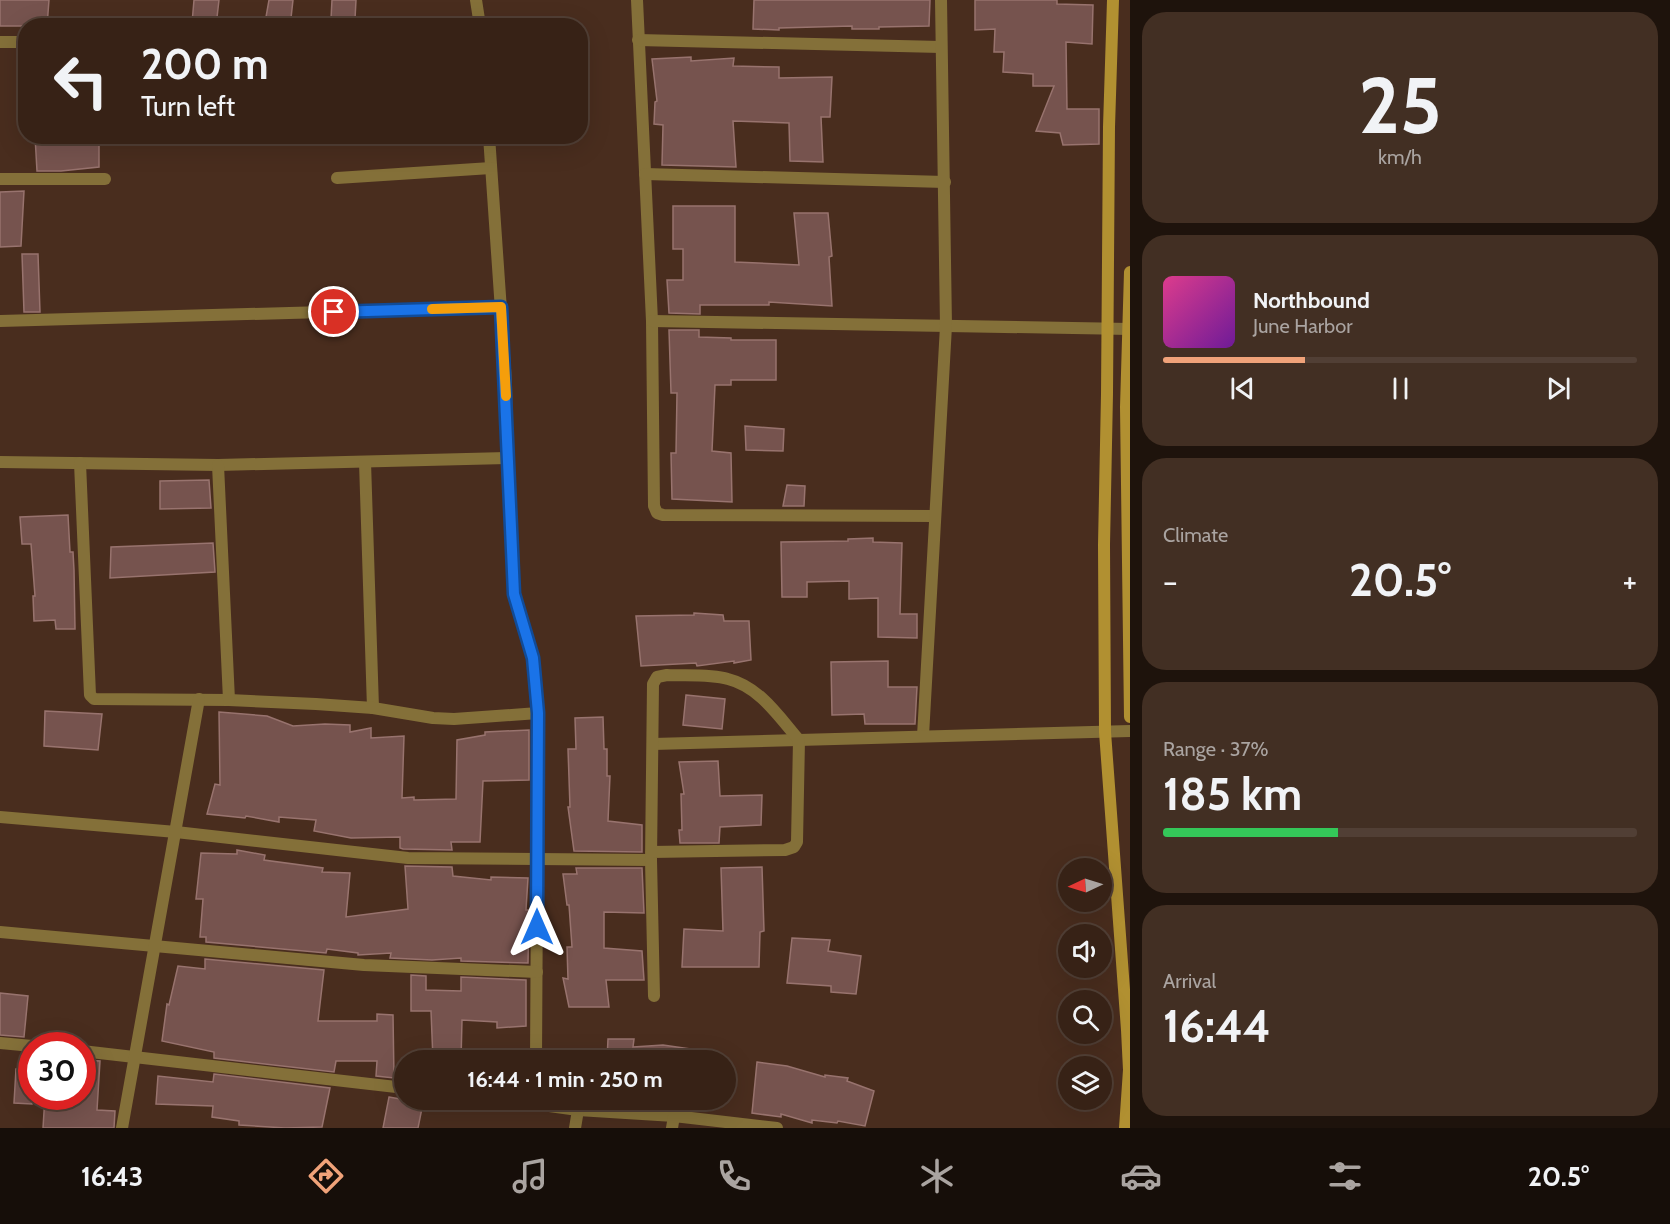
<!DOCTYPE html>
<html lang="en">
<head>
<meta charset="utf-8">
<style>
  :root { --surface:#372216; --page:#422f23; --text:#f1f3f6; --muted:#aaa4a1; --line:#513f35; --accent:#f0a279 }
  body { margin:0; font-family:Cabin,sans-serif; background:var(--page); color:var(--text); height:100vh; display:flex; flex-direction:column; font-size:22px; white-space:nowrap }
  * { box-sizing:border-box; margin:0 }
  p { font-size:20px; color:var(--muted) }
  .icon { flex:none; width:33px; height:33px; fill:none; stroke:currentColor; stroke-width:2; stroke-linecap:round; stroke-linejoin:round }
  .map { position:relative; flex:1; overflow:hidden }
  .side { display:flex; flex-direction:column; gap:12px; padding:12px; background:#1e130c; width:540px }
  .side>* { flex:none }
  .banner { position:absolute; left:18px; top:18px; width:570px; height:126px; border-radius:24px; box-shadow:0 6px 24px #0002,0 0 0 2px var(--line); background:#372216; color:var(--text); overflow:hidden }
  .needle { width:39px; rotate:266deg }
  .tools { position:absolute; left:1058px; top:858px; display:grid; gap:12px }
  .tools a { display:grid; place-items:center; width:54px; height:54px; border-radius:50%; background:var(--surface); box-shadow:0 6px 24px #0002,0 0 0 2px var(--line); font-size:30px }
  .speed { position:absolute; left:18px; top:1032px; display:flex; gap:12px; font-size:30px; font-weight:700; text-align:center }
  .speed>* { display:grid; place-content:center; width:78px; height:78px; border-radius:50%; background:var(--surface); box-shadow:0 6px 24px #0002,0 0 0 2px var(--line); line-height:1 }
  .speed .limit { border:9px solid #d22; background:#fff; color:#111 }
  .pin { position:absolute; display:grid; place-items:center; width:51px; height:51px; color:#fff; margin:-26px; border:3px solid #fff; border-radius:50%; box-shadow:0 2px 6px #0007 }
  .me { position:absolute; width:66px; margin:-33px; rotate:0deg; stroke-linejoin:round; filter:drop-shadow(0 0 4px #0008) }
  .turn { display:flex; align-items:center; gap:21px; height:126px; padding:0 24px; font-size:27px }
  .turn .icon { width:78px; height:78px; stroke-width:2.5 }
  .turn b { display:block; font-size:42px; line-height:51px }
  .big { font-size:45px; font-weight:700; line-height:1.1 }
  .side .card { flex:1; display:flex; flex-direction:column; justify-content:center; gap:9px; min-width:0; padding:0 21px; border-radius:24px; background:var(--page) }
  .side .dial { align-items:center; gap:0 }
  .dial b { font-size:78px; line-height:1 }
  .song { display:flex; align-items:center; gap:18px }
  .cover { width:72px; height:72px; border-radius:9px; background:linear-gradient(135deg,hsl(330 70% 55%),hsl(280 70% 35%)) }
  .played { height:6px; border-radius:3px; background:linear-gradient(90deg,var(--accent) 30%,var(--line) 30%) }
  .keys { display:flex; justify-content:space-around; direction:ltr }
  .heat { display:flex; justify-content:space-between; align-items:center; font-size:33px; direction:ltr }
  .charge { height:9px; border-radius:4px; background:linear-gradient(90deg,#34c759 37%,var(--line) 0) }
  .trip { position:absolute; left:394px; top:1050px; width:342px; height:60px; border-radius:30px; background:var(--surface); box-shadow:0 6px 24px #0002,0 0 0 2px var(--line); font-weight:700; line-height:60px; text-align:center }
  .dock { display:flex; height:96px; justify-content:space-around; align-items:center; background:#160e09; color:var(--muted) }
  .dock .icon { width:42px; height:42px }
  .dock .current { color:var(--accent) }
  .dock b { font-size:27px; color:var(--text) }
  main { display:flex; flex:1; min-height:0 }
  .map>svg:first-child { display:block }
  .building { fill:#76534e; stroke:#98736e; stroke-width:1.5 }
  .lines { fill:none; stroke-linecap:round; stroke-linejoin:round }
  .street { stroke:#847039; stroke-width:12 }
  .secondary { stroke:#b19031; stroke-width:12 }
  .route-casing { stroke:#114b97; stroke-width:15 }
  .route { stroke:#1a73e8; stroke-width:10 }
  .slow { stroke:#f59e0b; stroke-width:10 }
</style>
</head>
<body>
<main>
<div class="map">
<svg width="1130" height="1128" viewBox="0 0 1130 1128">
  <rect width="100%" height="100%" fill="#492d1e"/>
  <g class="building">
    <polygon points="0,0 49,0 47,26 0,26"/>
    <polygon points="194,0 219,0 216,26 192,23"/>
    <polygon points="269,0 293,0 291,18 266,17"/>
    <polygon points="332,0 356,0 355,19 331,19"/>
    <polygon points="754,0 930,0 929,26 879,27 879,29 852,29 852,26 779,28 779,30 753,29"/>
    <polygon points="975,0 1057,0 1057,4 1093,5 1092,44 1066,42 1067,109 1099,109 1099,144 1063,145 1060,133 1036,131 1054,86 1033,86 1033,74 1003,72 1004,52 994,52 995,29 975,30"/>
    <polygon points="691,57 691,61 734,58 733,66 779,67 779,78 832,77 830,117 821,117 823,162 790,161 789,123 733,121 736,167 662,165 663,125 654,124 655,102 657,101 652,59"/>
    <polygon points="35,136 99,136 99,167 61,171 37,171"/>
    <polygon points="24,191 21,246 0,247 0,192"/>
    <polygon points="673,206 735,206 735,262 799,265 794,213 828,213 832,256 829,257 832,306 769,302 769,305 700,305 700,314 669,313 667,280 683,280 683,249 673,249"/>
    <polygon points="22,254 38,254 40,312 24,312"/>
    <polygon points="669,330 699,330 699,337 731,338 731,340 776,340 776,380 731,380 731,385 715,385 712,451 731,453 732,502 672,499 671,453 676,453 677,393 671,393"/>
    <polygon points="745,426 784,429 783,451 746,450"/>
    <polygon points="209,480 211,508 160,509 160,481"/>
    <polygon points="787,485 805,486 804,506 783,506"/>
    <polygon points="68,515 70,552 73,552 74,570 75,629 56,629 55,620 34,621 33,596 35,596 31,544 22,544 20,517"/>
    <polygon points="873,538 873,542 902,543 900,614 917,614 917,638 878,637 878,598 849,599 849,581 807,582 807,597 782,597 781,542 848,541 848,539"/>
    <polygon points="213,543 215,572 110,578 111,547"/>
    <polygon points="694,613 723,615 724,621 749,621 751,660 734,663 734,661 697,666 696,663 641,666 636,616 694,615"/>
    <polygon points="888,661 888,687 917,687 915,724 865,724 864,714 832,715 831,662"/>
    <polygon points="686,695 725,699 722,729 683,725"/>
    <polygon points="45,711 102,714 98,750 44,746"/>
    <polygon points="219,712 267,716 293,726 325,724 350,725 350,732 371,728 371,738 404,736 402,798 414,797 414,800 456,799 457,740 485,735 485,732 529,730 529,780 483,781 480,842 451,842 452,850 403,849 400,848 400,837 351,838 314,831 316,820 279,817 279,822 246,816 245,818 207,814 215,784 220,785"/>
    <polygon points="603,717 604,749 607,749 607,776 610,776 608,821 642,825 642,852 574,851 568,807 570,807 568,749 576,749 575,718"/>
    <polygon points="718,761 720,796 762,795 761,825 720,827 719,843 680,843 679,830 682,830 681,794 684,794 679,762"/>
    <polygon points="237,850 265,855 264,860 323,868 322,872 350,873 346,917 408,909 405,866 452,867 453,876 491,880 491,877 528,878 526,910 529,910 528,963 461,961 461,958 432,960 390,958 391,953 358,955 358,953 327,949 326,953 206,942 206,937 200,937 203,899 196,899 201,853 237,854"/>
    <polygon points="762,867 764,931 760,932 759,967 682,967 684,929 723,931 721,868"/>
    <polygon points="576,868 642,868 644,913 604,912 604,948 642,951 644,980 606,980 609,1007 569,1007 563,978 568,979 567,947 572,947 569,905 567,905 563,874 577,874"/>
    <polygon points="792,938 830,940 828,951 861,956 856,994 831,992 831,986 787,983"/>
    <polygon points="205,959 324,970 318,1021 377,1021 377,1014 393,1015 394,1078 376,1076 377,1061 336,1061 334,1072 214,1058 214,1052 162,1041 167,1004 169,1005 178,966 205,969"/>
    <polygon points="411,975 426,976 426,990 461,991 461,977 526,980 526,1026 497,1028 497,1022 462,1020 461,1060 433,1060 431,1011 411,1011"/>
    <polygon points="0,993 28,996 24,1037 0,1035"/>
    <polygon points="608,1039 634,1039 633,1047 663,1045 704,1051 704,1060 607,1060"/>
    <polygon points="82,1060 100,1061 97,1110 115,1111 114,1128 43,1128 45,1096 82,1096"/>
    <polygon points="757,1062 787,1066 825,1077 825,1075 848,1078 847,1081 874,1091 865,1126 838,1121 837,1123 812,1120 812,1123 781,1114 781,1117 752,1113"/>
    <polygon points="16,1069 32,1069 32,1104 14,1103"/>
    <polygon points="214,1074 330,1088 322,1127 285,1128 239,1125 239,1121 212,1117 213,1106 156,1104 158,1076 213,1082"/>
    <polygon points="389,1097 423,1103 418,1128 383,1128"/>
  </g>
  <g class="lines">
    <g class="street">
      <polyline points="476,0 480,26"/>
      <polyline points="637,0 652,321 654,506 657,513 663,515 935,516"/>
      <polyline points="638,40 941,47"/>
      <polyline points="0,42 26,42"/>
      <polyline points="489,136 506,383 507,458 514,594 533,659 538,713 536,1060"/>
      <polyline points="645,174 945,182"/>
      <polyline points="337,178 491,168"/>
      <polyline points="0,179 105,179"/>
      <polyline points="0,321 501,307"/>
      <polyline points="652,321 1130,329"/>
      <polyline points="0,462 218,465 507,458"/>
      <polyline points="365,462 373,708"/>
      <polyline points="80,463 90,695 94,699 229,700 316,704 373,708 433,718 454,719 538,713"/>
      <polyline points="218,465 229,700"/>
      <polyline points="923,736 946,326 941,0"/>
      <polyline points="653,744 1130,731"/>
      <polyline points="0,817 176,832 408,858 651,860"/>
      <path d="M651 852 785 850 794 847 797 842 799 740C779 717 760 687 728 679 710 674 686 676 667 675L657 677 653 684 651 860 654 996"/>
      <polyline points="0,932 364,965 537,972"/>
      <polyline points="0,1043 32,1046"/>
      <polyline points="82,1051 405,1088"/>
      <polyline points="497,1100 535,1104"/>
      <polyline points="535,1100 535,1104 578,1110 674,1116"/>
      <polyline points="122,1128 199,699"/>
      <polyline points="575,1128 578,1110"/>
      <polyline points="672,1128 674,1116 777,1128"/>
    </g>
    <g class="secondary">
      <polyline points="1113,0 1109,127 1107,394 1104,545 1105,732 1127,1030 1129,1070 1125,1128"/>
      <polyline points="1130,272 1126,407 1130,717"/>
    </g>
  </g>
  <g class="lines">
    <g class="route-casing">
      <polyline id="route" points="334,312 501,307 514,594 533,658 538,713 537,927"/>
    </g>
    <use href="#route" class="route"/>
    <polyline class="slow" points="432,309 501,307 506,396"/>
  </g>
</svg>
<div class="tools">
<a><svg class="needle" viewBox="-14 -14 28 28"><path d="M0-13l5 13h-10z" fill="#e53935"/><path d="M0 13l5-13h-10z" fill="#aaa4a1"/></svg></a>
<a><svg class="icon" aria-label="sound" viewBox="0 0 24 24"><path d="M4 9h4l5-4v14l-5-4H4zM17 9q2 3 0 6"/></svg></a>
<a><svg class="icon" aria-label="search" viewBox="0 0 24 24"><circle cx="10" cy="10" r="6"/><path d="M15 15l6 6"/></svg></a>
<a><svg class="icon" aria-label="layers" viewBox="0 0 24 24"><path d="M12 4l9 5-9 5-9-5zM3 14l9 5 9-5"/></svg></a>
</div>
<div class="speed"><div class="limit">30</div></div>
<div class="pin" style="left:334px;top:312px;background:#d93025"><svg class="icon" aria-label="arrive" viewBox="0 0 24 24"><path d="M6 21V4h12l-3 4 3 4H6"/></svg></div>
<svg class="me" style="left:537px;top:927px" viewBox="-20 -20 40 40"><path d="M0-17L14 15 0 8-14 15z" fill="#1a73e8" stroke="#fff" stroke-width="4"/></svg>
<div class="trip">16:44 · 1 min · 250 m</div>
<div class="banner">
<div class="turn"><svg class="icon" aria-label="left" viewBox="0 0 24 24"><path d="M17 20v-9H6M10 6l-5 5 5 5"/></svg><div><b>200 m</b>Turn left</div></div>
</div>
</div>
<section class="side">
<div class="card dial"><b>25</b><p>km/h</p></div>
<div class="card">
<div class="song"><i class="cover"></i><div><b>Northbound</b><p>June Harbor</p></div></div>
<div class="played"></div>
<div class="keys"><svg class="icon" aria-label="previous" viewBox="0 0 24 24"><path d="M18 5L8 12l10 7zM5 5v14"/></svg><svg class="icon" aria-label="pause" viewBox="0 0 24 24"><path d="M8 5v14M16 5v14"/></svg><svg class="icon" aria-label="next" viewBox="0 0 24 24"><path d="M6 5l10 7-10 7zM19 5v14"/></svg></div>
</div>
<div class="card"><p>Climate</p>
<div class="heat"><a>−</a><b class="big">20.5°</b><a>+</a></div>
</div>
<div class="card"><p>Range · 37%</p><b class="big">185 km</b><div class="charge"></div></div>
<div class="card"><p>Arrival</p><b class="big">16:44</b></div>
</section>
</main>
<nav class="dock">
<b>16:43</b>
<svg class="icon current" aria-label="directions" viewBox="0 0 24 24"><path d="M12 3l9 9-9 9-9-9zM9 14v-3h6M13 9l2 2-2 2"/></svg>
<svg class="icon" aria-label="music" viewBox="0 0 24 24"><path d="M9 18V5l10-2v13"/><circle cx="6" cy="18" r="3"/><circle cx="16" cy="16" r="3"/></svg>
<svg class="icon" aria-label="phone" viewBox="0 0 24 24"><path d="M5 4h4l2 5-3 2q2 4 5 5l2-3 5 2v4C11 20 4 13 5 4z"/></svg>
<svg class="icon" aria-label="climate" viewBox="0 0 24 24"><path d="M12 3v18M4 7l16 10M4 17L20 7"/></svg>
<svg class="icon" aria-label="car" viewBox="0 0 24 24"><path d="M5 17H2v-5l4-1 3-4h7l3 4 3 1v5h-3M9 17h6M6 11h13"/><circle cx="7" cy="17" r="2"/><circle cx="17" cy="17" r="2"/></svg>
<svg class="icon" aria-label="filters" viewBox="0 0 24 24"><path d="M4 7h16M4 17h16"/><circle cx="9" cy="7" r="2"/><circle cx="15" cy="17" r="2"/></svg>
<b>20.5°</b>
</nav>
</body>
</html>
